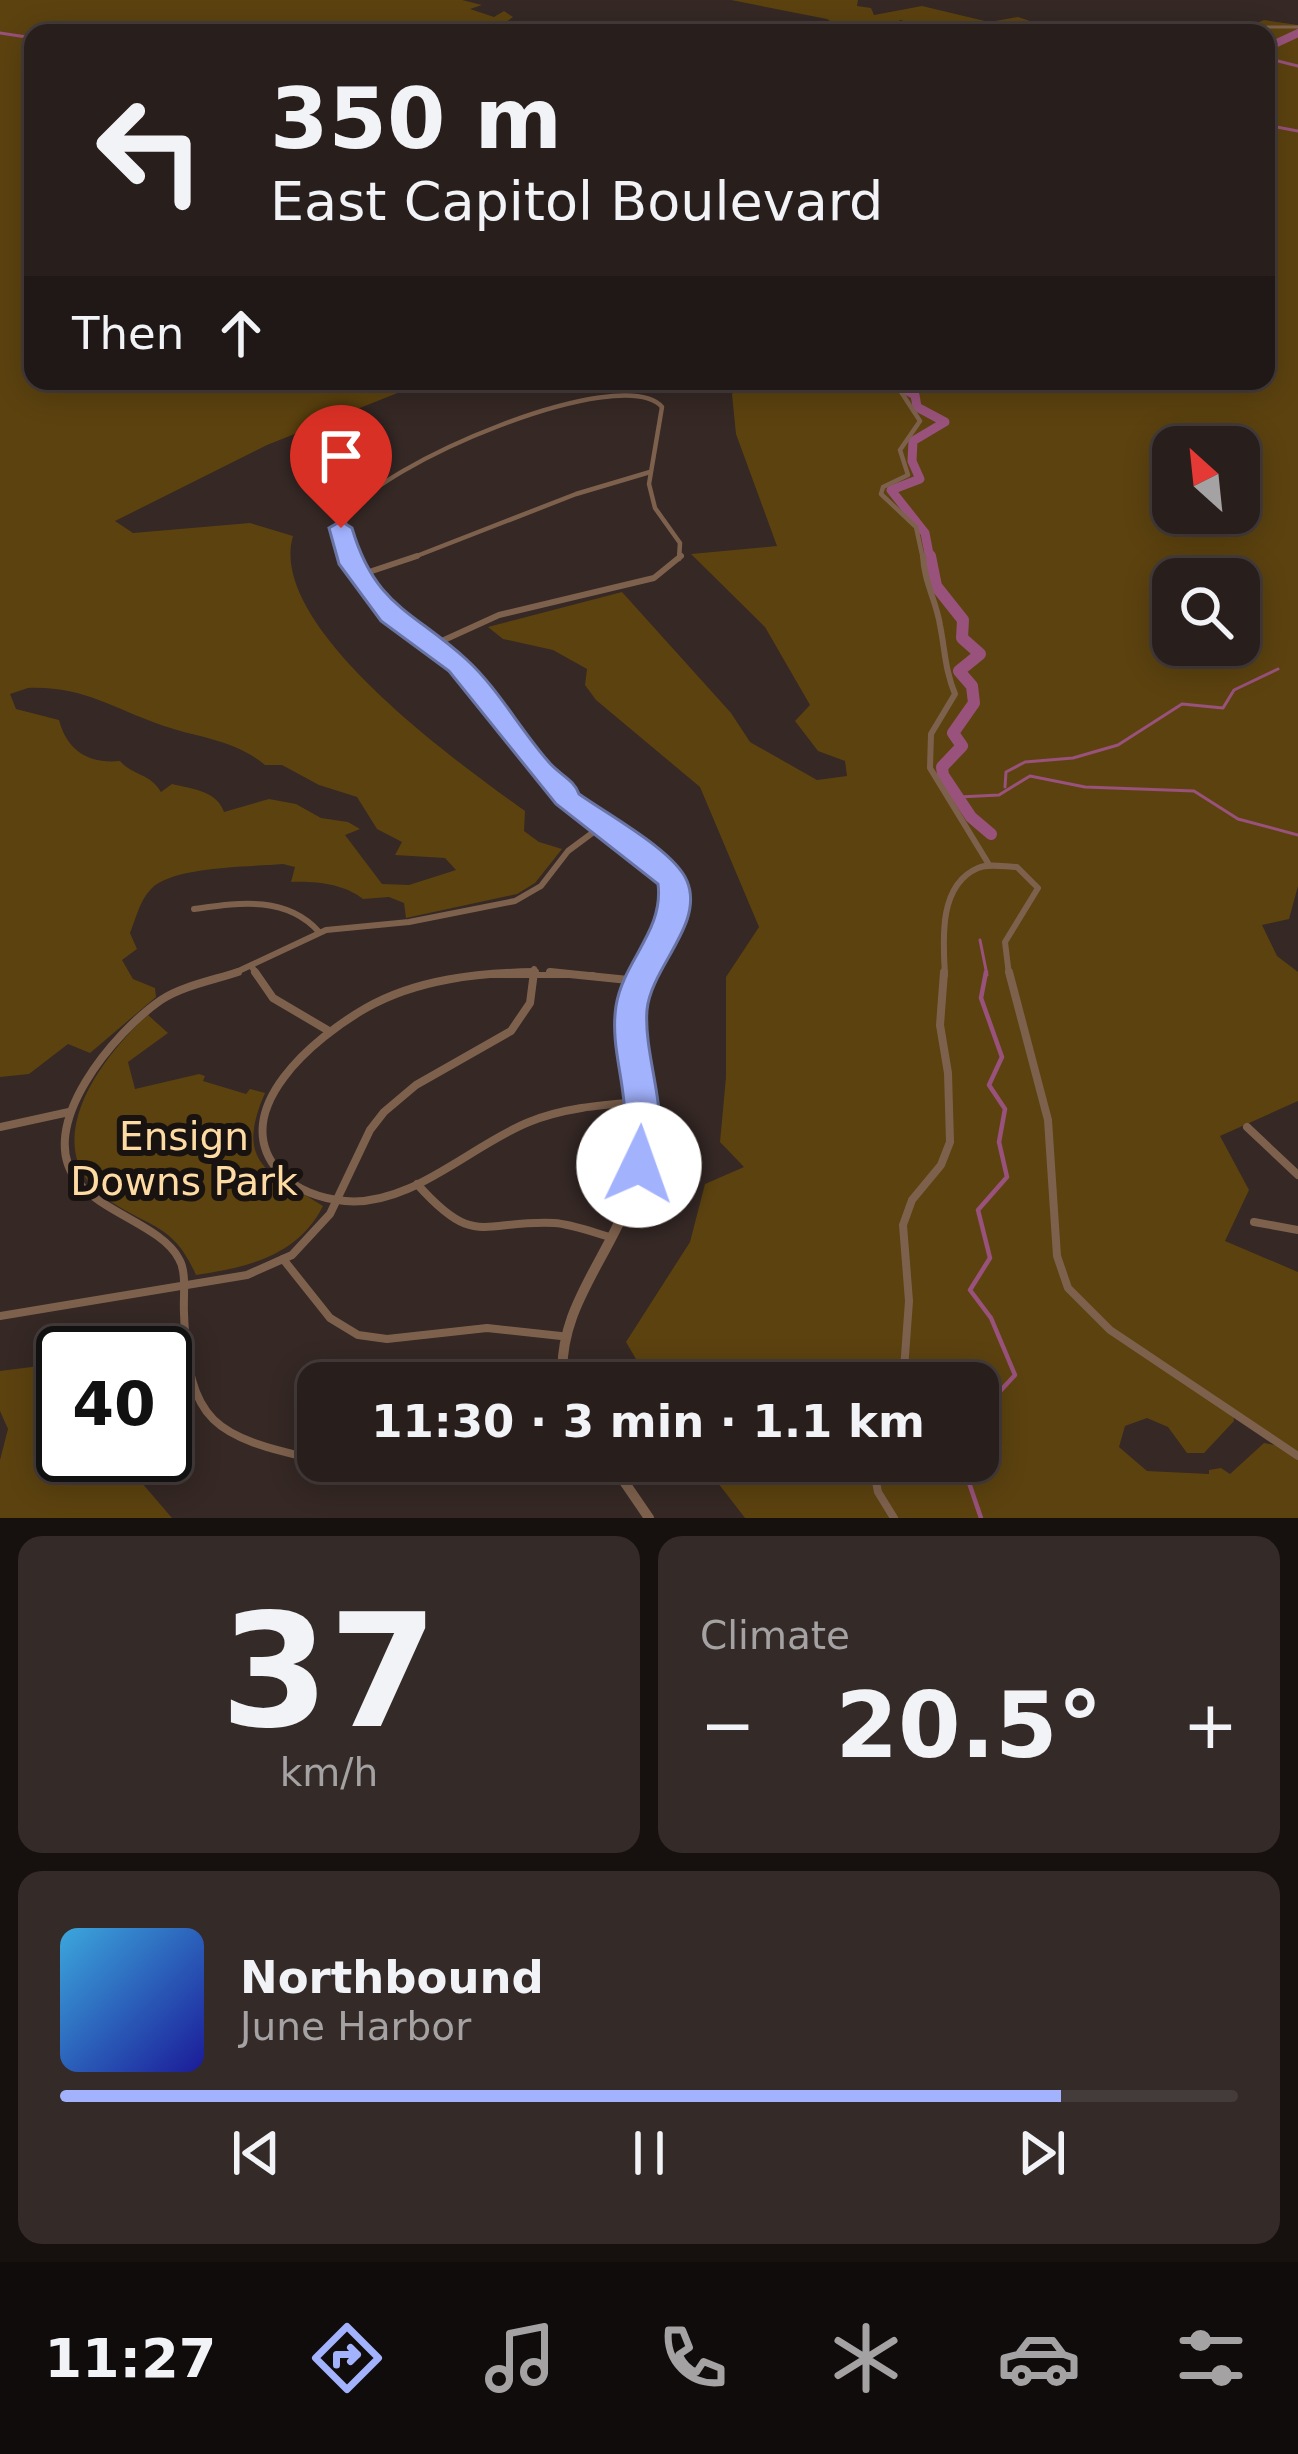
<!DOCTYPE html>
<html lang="en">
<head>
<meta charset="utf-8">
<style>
  :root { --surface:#281e1c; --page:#342b29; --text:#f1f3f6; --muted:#a5a2a3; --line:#443c3b; --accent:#a2b2fd }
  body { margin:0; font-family:"DejaVu Sans",sans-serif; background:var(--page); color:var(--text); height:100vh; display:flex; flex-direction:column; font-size:45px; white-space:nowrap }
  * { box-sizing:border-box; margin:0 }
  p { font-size:39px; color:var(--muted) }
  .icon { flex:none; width:66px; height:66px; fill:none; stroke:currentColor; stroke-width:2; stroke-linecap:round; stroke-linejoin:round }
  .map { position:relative; height:1518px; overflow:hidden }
  .sheet { display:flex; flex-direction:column; gap:18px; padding:18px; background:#16100f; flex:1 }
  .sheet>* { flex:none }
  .banner { position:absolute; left:24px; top:24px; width:1251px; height:366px; border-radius:24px; box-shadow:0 6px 30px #0003,0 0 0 3px var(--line); background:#281e1c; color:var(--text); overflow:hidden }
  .needle { width:78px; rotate:333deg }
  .fabs { position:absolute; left:1152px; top:426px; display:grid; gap:24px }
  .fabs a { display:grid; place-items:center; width:108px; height:108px; border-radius:24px; background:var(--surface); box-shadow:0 6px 30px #0003,0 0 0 3px var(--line); font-size:60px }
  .speed { position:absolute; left:36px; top:1326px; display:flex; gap:24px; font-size:60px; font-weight:700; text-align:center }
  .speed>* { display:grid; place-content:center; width:156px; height:156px; border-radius:50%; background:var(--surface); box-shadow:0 6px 30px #0003,0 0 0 3px var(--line); line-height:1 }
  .speed .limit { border:6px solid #111; border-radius:18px; background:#fff; color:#111 }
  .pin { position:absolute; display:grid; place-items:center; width:102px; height:102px; color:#fff; margin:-123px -51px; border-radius:50% 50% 50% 0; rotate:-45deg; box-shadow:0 0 12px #0007 }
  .pin .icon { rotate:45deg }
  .me { position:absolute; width:132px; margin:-66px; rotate:3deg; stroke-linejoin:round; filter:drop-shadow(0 0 9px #0008) }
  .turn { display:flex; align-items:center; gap:42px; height:252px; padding:0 48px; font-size:54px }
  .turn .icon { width:156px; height:156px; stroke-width:2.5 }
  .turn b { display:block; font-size:84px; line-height:102px }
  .then { display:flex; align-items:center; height:114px; padding:0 48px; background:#0003; gap:24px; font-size:45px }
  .big { font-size:90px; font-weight:700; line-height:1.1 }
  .sheet .tile { flex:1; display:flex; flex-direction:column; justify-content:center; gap:18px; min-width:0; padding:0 42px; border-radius:24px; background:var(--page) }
  .sheet .dial { align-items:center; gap:0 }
  .dial b { font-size:156px; line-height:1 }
  .song { display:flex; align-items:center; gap:36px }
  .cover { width:144px; height:144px; border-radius:18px; background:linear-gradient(135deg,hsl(200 70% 55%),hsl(240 70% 35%)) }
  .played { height:12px; border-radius:6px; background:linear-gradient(90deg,var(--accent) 85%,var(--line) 85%) }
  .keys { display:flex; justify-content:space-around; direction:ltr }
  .heat { display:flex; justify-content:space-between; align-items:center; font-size:66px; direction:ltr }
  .sheet .tiles { flex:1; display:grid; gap:18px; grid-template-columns:1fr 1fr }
  .tile:last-child { grid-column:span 2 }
  .trip { position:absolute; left:297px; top:1362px; width:702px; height:120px; border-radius:24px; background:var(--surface); box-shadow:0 6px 30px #0003,0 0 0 3px var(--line); font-weight:700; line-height:120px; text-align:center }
  .dock { display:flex; height:192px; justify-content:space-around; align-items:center; background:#100c0b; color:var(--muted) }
  .dock .icon { width:84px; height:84px }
  .dock .active { color:var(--accent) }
  .dock b { font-size:54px; color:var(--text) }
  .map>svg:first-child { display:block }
  .green { fill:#5c420f; fill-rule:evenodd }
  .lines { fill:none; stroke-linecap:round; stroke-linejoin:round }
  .stream-far1 { stroke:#98527b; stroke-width:3 }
  .stream { stroke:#98527b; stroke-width:4.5 }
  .river-far2 { stroke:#98527b; stroke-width:8 }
  .river-far1 { stroke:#98527b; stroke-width:9 }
  .river { stroke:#98527b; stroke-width:12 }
  .minor-far3 { stroke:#7e614d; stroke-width:3 }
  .minor-far2 { stroke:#7e614d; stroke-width:4.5 }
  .minor-far1 { stroke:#7e614d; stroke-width:6 }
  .minor { stroke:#7e614d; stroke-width:8 }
  .tertiary-far1 { stroke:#7e614d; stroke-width:8 }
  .tertiary { stroke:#7e614d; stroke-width:10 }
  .route { fill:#a2b2fd; stroke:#6974a4; stroke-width:3 }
  .labels { text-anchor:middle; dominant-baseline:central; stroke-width:12; stroke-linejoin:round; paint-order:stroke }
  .near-park-label { font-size:39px; fill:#fedba2; stroke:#181211 }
</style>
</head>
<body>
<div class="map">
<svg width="1298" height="1518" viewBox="0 0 1298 1518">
  <rect width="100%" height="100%" fill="#352825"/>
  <g class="green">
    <path d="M0 0H462L482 5 470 9 494 17 504 11 513 17 505 23 517 26 605 33H33V381H467L415 386 267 445 115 521 133 533 250 523 293 536C266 627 460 764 525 811L524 831 539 842 562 849 535 883 517 894 406 918 404 903 389 897 363 899C344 884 316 881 291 882L295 867 283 864C251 867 172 866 151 889 140 900 136 918 130 933L137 949 122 960 133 979 155 988 156 997 90 1053 68 1044 29 1074 0 1077ZM28 688C83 686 112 708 161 725 198 738 234 739 265 765H282L319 785 357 797 377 829 402 842 395 855 445 858 456 870 409 885 382 884 345 835 360 829 348 822 321 818 296 804 269 799 224 812C217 791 193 789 172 784L161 792C150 773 133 776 120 761 89 764 67 751 59 720L16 709 10 694Z"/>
    <polygon points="731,0 858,0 857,6 871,8 874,15 922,6 989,22 1018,17 1057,30 1074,25 1108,26 1086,33 947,33 900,20 892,29 847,32 827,19"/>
    <path d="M1264 20 1298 25V886L1289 919 1262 925 1277 956 1298 972V1101L1220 1136 1249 1190 1225 1241 1298 1272V1518H745L701 1461H978V1383H650L626 1342 690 1242 705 1184 744 1167 720 1142 726 1077V977L759 927 700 787 596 700 585 685 587 669 553 650 503 639 488 627 622 592 731 713 750 742 817 780 847 776 845 761 818 751 795 721 810 705 765 627 691 554 777 546 736 434 732 394 739 386 729 381H1266V33L1240 30ZM1173 447H1239V513H1173ZM1173 579H1239V645H1173ZM1233 1412 1285 1447 1264 1443 1230 1474 1221 1468 1209 1470V1474L1147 1471 1119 1447 1125 1426 1147 1418 1168 1427 1187 1453H1204L1234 1421Z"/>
    <path d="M148 1015 168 1033 128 1062 135 1089 199 1074 205 1076 203 1081 246 1094 250 1089 265 1093C233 1166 272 1174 323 1206 297 1257 247 1267 196 1275 172 1219 143 1228 101 1194 37 1142 103 1055 148 1015Z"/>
    <polygon points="63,1363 63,1455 128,1455 129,1468 172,1518 0,1518 0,1460 8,1429 0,1411 0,1371"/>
  </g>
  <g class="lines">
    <g class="stream-far1">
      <polyline points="0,33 33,38"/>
      <polyline points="1266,58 1298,66"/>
      <polyline points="1266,125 1298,131"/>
      <polyline points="1005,787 1006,772 1025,762 1073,758 1118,745 1182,704 1223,708 1234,690 1278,669"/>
      <polyline points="959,797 999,795 1030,776 1085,787 1194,791 1238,819 1298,835"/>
      <polyline points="980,940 987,975"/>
    </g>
    <g class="stream">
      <polyline points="978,1459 993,1456 1000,1448 991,1401 1015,1375 991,1318 970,1290 990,1258 978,1210 1007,1177 999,1142 1005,1109 989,1085 1002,1057 981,998 986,972"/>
      <polyline points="972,1461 964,1468 981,1518"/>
    </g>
    <polyline class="river-far2" points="1266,48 1298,33"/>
    <polyline class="river-far1" points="902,381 904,389 915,395 917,407 945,422 913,441 912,461 920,479 891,490 925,533 930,559"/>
    <polyline class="river" points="930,556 936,586 963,620 962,638 980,654 959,671 972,686 974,703 953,733 962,746 942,767 943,775 971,817 991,834"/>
    <polyline class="minor-far3" points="1250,33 1268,27 1298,27"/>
    <g class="minor-far2">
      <polyline points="894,381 920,421 900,450 908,475 883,487 881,494 916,527 923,559"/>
      <path d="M346 559C341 543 339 532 348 516 374 466 622 361 662 407L649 484 655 508 680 543 679 559"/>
      <polyline points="409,559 576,494 650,472"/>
    </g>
    <g class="minor-far1">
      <polyline points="345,556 372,596 433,645"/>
      <path d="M923 556C924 582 936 600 940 625 945 650 945 670 955 694L931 734 930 768 988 863"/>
      <polyline points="360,575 417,556"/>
      <polyline points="433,645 499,615 654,578 681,556"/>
      <polyline points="546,775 565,790 566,797"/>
      <path d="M194 909C238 903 286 895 319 932"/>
      <polyline points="252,967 257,975"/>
      <polyline points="230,975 326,930 409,922 515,901 541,886 568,851 603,825 551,790 506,722 465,673 433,645"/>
      <polyline points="480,975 593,975"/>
      <polyline points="533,975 534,969"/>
      <path d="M945 975C943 941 938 885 978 868 988 863 1006 867 1017 867L1038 888 1005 942 1009 975"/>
    </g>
    <g class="minor">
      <path d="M238 972C214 980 182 986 161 1000 117 1030 32 1127 78 1182 103 1213 163 1227 179 1259 187 1272 183 1297 184 1313 188 1425 214 1436 318 1460"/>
      <polyline points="255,972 273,998 329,1031"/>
      <path d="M535 972C478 973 417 979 366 1008 317 1036 225 1110 279 1172 295 1190 322 1199 345 1201 411 1207 471 1145 529 1122 563 1108 601 1105 637 1102"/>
      <polyline points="550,972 638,981"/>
      <polyline points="1009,972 1048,1120 1057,1256 1068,1288 1110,1330 1298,1456"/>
      <polyline points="0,1127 69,1112"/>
      <polyline points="1247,1127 1298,1175"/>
      <path d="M417 1184C475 1249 481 1220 554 1223 572 1224 592 1232 610 1237"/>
      <polyline points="1254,1222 1298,1230"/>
      <polyline points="283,1259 330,1318 358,1335 387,1339 487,1328 561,1336"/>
      <polyline points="0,1316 247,1275 292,1255 330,1214 370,1130 384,1112 416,1085 511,1031 530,1003 534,972"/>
      <polyline points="903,1383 909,1301 903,1225 912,1200 941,1165 950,1142 948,1073 940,1025 944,972"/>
      <polyline points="323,1461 398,1465 447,1461"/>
      <polyline points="872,1461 878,1492 894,1518"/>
    </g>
    <polyline class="tertiary-far1" points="603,825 665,871 677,902 643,975"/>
    <g class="tertiary">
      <path d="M563 1383C555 1303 620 1249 636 1175 651 1105 614 1037 645 972"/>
      <polyline points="610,1461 649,1518"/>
    </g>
  </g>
  <path class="route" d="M341 521 352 528C375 606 412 610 466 659 497 687 520 729 548 761 558 774 574 779 579 794 607 814 675 851 687 881 705 924 651 967 647 1010 643 1061 676 1127 651 1175L639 1179 626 1175C617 1158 625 1138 625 1119 625 1081 610 1045 616 1006 623 961 664 931 658 884L556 804 449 671 381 621 339 564 329 528Z"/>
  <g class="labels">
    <g class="near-park-label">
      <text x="184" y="1136">Ensign<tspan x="184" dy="45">Downs Park</tspan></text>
    </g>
  </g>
</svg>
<div class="fabs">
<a><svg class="needle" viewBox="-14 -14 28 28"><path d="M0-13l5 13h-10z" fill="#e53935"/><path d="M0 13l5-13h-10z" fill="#a5a2a3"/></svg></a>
<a><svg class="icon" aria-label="search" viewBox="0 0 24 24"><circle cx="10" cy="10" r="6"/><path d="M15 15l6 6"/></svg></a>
</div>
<div class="speed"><div class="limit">40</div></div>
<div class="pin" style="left:341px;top:528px;background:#d93025"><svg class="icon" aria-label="arrive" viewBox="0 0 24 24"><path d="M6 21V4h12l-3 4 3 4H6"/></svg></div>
<svg class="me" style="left:639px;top:1165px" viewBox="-20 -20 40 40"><circle r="19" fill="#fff"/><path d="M0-13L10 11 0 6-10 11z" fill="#a2b2fd"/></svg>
<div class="trip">11:30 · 3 min · 1.1 km</div>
<div class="banner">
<div class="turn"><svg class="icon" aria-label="left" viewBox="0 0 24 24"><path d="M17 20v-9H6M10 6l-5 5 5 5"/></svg><div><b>350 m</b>East Capitol Boulevard</div></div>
<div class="then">Then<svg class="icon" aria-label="ahead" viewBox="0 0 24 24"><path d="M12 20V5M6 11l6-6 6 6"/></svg></div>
</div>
</div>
<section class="sheet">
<div class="tiles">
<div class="tile dial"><b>37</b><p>km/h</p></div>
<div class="tile"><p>Climate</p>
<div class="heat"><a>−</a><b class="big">20.5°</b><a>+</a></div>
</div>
<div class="tile">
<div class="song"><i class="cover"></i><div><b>Northbound</b><p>June Harbor</p></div></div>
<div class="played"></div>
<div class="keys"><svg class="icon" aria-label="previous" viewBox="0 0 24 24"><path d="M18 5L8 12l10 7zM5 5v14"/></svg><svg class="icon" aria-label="pause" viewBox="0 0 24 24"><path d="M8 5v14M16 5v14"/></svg><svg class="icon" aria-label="next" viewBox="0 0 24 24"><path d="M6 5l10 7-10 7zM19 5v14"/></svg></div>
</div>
</div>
</section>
<nav class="dock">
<b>11:27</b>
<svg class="icon active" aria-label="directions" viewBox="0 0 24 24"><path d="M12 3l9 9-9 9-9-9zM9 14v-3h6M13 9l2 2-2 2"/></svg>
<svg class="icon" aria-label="music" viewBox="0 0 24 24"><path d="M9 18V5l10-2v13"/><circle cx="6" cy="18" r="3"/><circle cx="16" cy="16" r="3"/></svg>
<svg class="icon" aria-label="phone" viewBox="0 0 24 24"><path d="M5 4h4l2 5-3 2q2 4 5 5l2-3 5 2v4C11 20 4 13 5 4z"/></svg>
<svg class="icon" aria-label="climate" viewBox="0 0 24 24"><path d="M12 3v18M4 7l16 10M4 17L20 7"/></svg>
<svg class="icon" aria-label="car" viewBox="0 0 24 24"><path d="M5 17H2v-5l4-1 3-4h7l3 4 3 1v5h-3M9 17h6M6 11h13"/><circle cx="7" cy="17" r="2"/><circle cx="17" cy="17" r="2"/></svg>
<svg class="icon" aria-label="filters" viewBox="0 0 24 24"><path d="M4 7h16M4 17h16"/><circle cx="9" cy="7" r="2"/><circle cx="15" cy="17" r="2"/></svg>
</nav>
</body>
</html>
